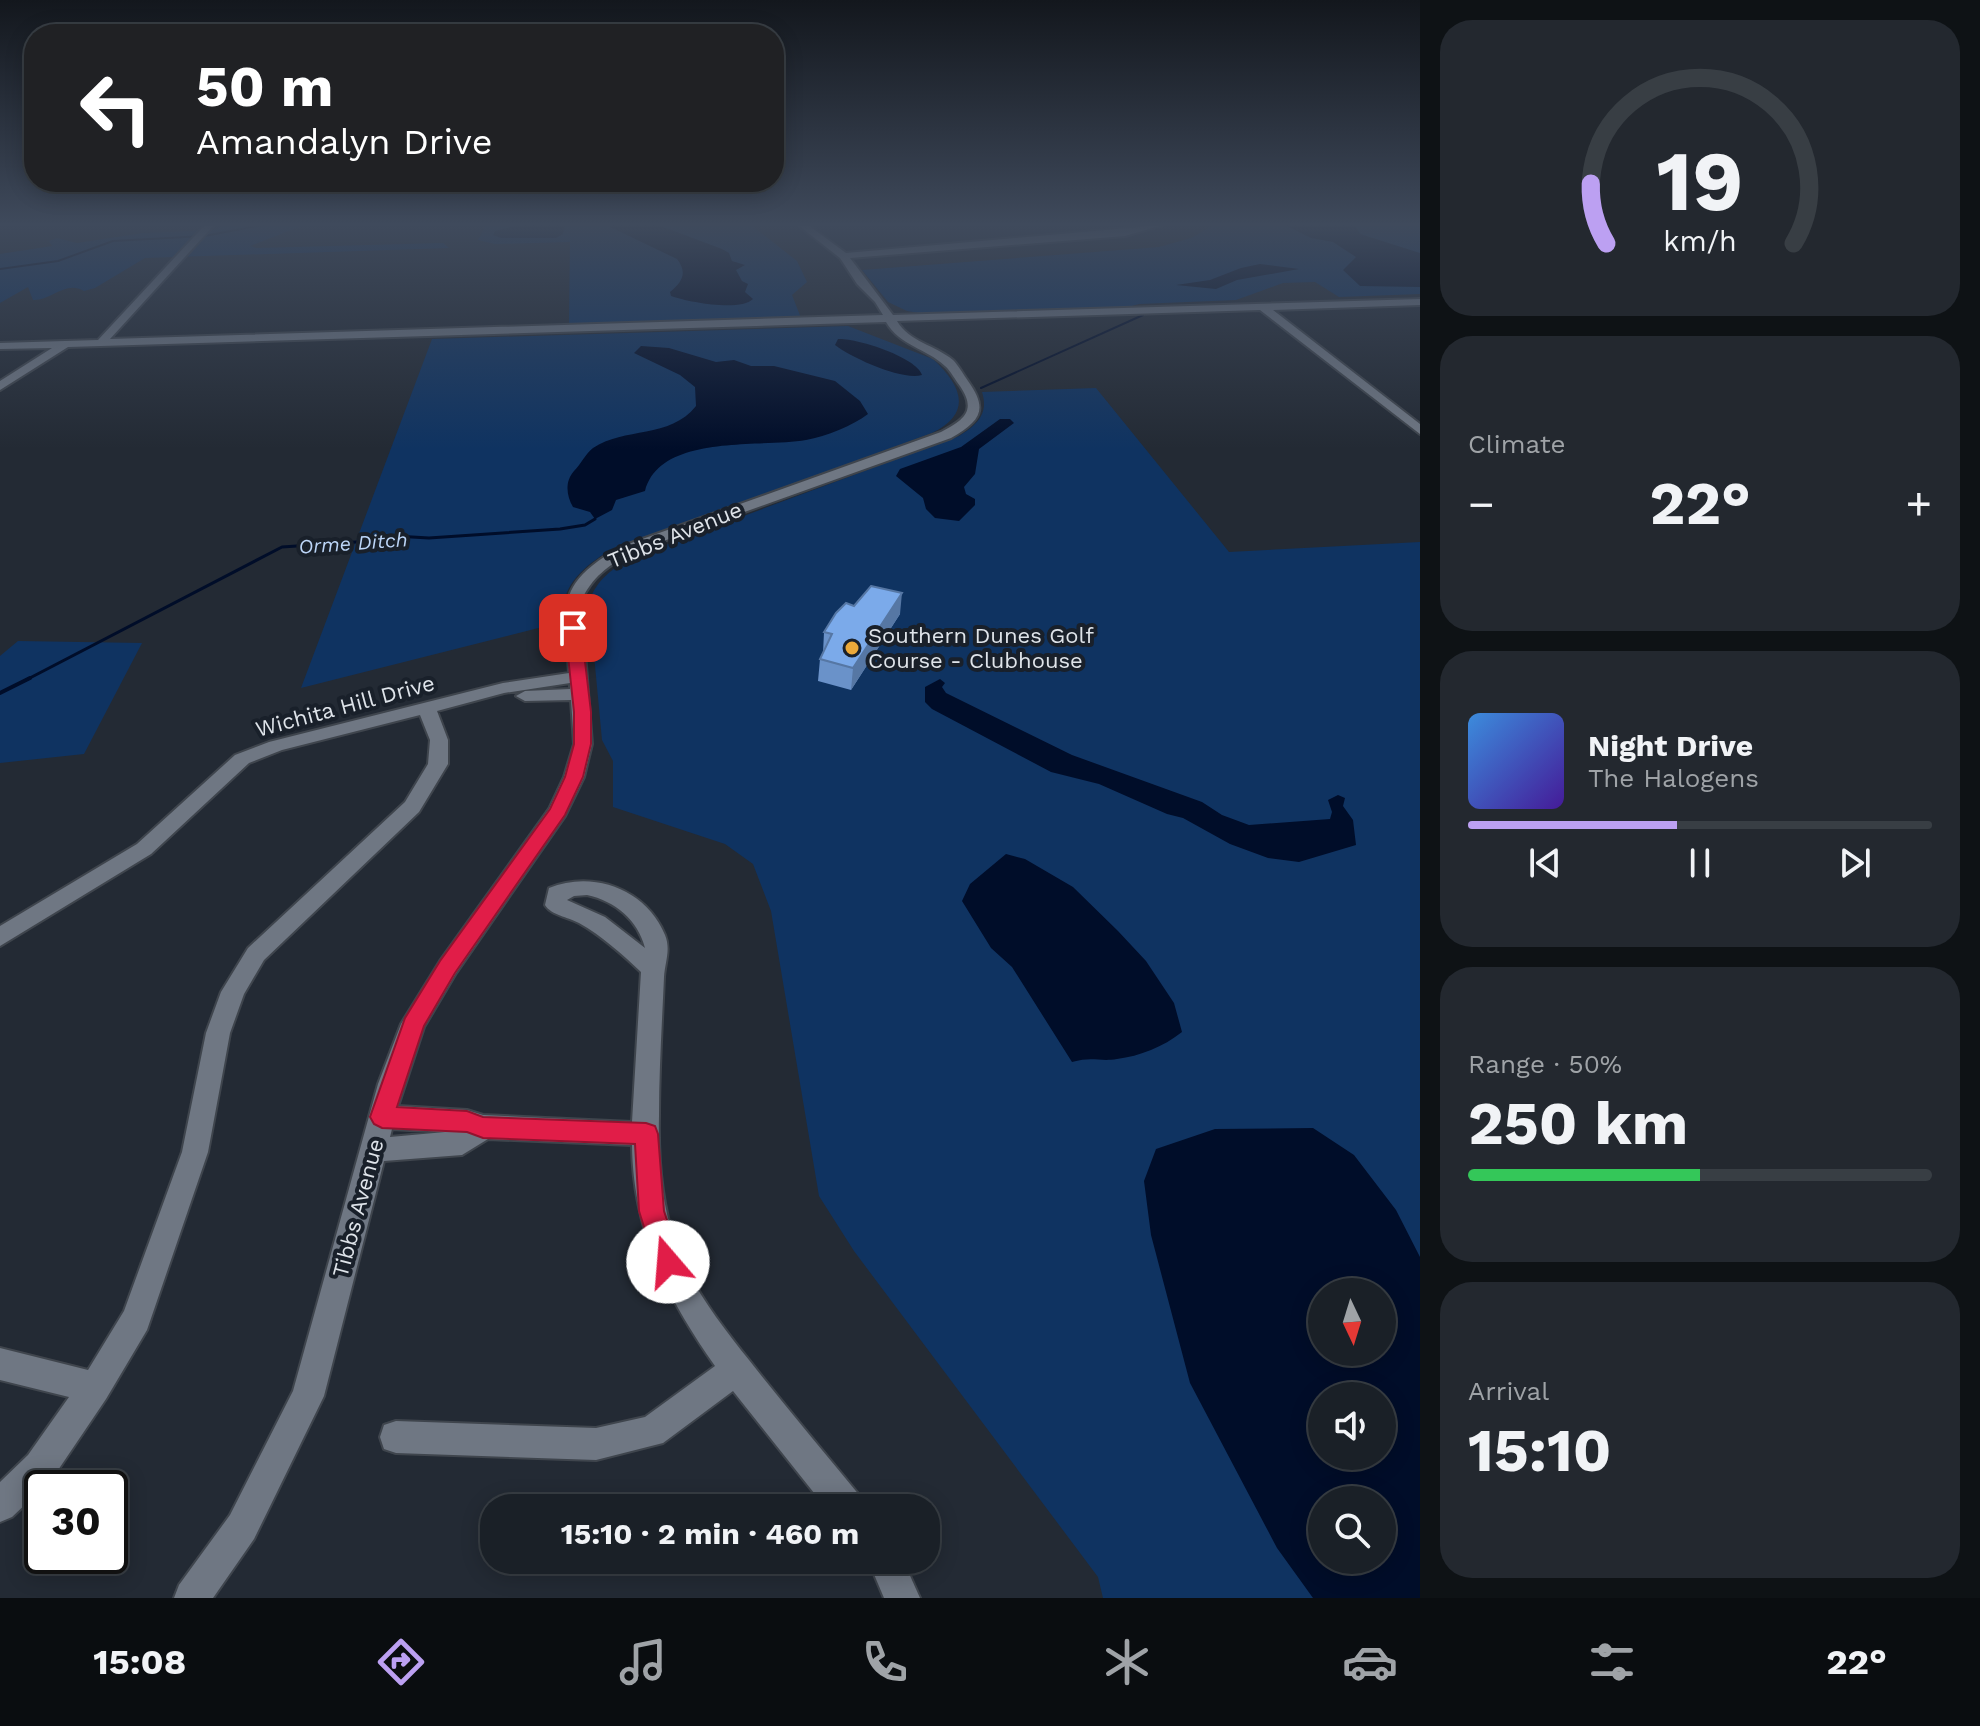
<!DOCTYPE html>
<html lang="en">
<head>
<meta charset="utf-8">
<style>
  :root { --surface:#1a2027; --page:#23282f; --text:#f1f3f6; --muted:#9fa3a7; --line:#383e44; --accent:#bca0f2 }
  body { margin:0; font-family:"Work Sans",sans-serif; background:var(--page); color:var(--text); height:100vh; display:flex; flex-direction:column; font-size:30px; white-space:nowrap }
  * { box-sizing:border-box; margin:0 }
  p { font-size:26px; color:var(--muted) }
  .icon { flex:none; width:44px; height:44px; fill:none; stroke:currentColor; stroke-width:2; stroke-linecap:round; stroke-linejoin:round }
  .map { position:relative; flex:1; overflow:hidden }
  .drawer { display:flex; flex-direction:column; gap:20px; padding:20px; background:#0e1215; width:560px }
  .drawer>* { flex:none }
  .top-card { position:absolute; left:24px; top:24px; width:760px; height:168px; border-radius:32px; box-shadow:0 4px 20px #0003,0 0 0 2px var(--line); background:#202124; color:#fff; overflow:hidden }
  .needle { width:52px; rotate:176deg }
  .buttons { position:absolute; left:1308px; top:1278px; display:grid; gap:16px }
  .buttons a { display:grid; place-items:center; width:88px; height:88px; border-radius:50%; background:var(--surface); box-shadow:0 4px 20px #0003,0 0 0 2px var(--line); font-size:40px }
  .speed { position:absolute; left:24px; top:1470px; display:flex; gap:16px; font-size:40px; font-weight:700; text-align:center }
  .speed>* { display:grid; place-content:center; width:104px; height:104px; border-radius:50%; background:var(--surface); box-shadow:0 4px 20px #0003,0 0 0 2px var(--line); line-height:1 }
  .speed .limit { border:4px solid #111; border-radius:12px; background:#fff; color:#111 }
  .pin { position:absolute; display:grid; place-items:center; width:68px; height:68px; color:#fff; margin:-34px; border-radius:16px; box-shadow:0 4px 12px #0006 }
  .me { position:absolute; width:88px; margin:-44px; rotate:342deg; stroke-linejoin:round; filter:drop-shadow(0 0 6px #0008) }
  .turn { display:flex; align-items:center; gap:28px; height:168px; padding:0 40px; font-size:36px }
  .turn .icon { width:104px; height:104px; stroke-width:2.5 }
  .turn b { display:block; font-size:56px; line-height:68px }
  .big { font-size:60px; font-weight:700; line-height:1.1 }
  .drawer .card { flex:1; display:flex; flex-direction:column; justify-content:center; gap:12px; min-width:0; padding:0 28px; border-radius:32px; background:var(--page) }
  .drawer .dial { align-items:center; gap:0 }
  .dial svg { height:208px; overflow:visible; fill:none; stroke:var(--line); stroke-width:7; stroke-linecap:round; text-anchor:middle }
  .dial text { fill:var(--text); stroke:none }
  .song { display:flex; align-items:center; gap:24px }
  .cover { width:96px; height:96px; border-radius:12px; background:linear-gradient(135deg,hsl(210 70% 55%),hsl(260 70% 35%)) }
  .played { height:8px; border-radius:4px; background:linear-gradient(90deg,var(--accent) 45%,var(--line) 45%) }
  .keys { display:flex; justify-content:space-around; direction:ltr }
  .heat { display:flex; justify-content:space-between; align-items:center; font-size:44px; direction:ltr }
  .charge { height:12px; border-radius:6px; background:linear-gradient(90deg,#34c759 50%,var(--line) 0) }
  .trip { position:absolute; left:480px; top:1494px; width:460px; height:80px; border-radius:32px; background:var(--surface); box-shadow:0 4px 20px #0003,0 0 0 2px var(--line); font-weight:700; line-height:80px; text-align:center }
  .menu { display:flex; height:128px; justify-content:space-around; align-items:center; background:#0a0d10; color:var(--muted) }
  .menu .icon { width:56px; height:56px }
  .menu .on { color:var(--accent) }
  .menu b { font-size:36px; color:var(--text) }
  main { display:flex; flex:1; min-height:0 }
  .map>svg:first-child { display:block }
  .green { fill:#0f3361; fill-rule:evenodd }
  .water { fill:#000d29; fill-rule:evenodd }
  .lines { fill:none; stroke-linecap:round; stroke-linejoin:round }
  .stream-far2 { stroke:#000d29; stroke-width:2 }
  .stream-far1 { stroke:#000d29; stroke-width:3 }
  .stream { stroke:#000d29; stroke-width:4 }
  .minor-casing { stroke:#3f454d; stroke-width:4 }
  .minor { fill:#6f7783; fill-rule:evenodd }
  .wall { fill:#6a92c9 }
  .shaded-wall { fill:#5677a4 }
  .building { fill:#7baaea; stroke:#5677a4; stroke-width:2 }
  .route { fill:#e11d48; stroke:#92132f; stroke-width:2 }
  .poi-dot { fill:#eba93a; stroke:#19202a; stroke-width:3 }
  .labels { text-anchor:middle; dominant-baseline:central; stroke-width:8; stroke-linejoin:round; paint-order:stroke }
  .far-water-label { font-size:20px; font-style:italic; fill:#bcd5f7; stroke:#19202a }
  .street-label { font-size:22px; fill:#dfe4ea; stroke:#19202a }
  .poi-label { font-size:22px; fill:#dfe4ea; stroke:#19202a; text-anchor:start }
</style>
</head>
<body>
<main>
<div class="map">
<svg width="1420" height="1598" viewBox="0 0 1420 1598">
  <rect width="100%" height="100%" fill="#232a34"/>
  <g class="green">
    <path d="M225 225H304L250 246 257 248 443 243 449 248 145 258 95 288 84 291C65 280 52 301 33 300L28 287 0 303V254L52 246 49 241 57 238 77 243 143 233 212 230Z"/>
    <polygon points="486,225 751,225 797,261 807,282 792,295 801,318 569,325 570,242 495,244 478,240"/>
    <polygon points="1213,225 1420,225 1420,294 1339,297 1315,282 1283,283 1236,300 1139,304 1124,308 932,315 907,311 888,302 862,270 1159,247 1191,238"/>
    <path d="M848 326 933 359C962 386 973 413 932 433L604 554C578 571 560 590 562 622L301 688 432 339Z"/>
    <path d="M1096 388 1229 552 1420 542V1598H1103L1098 1577 854 1251 819 1196 771 911 753 864 725 844 613 807V761L602 740 589 602C597 579 612 569 633 557L959 436C977 425 989 414 982 392ZM1322 1292H1382V1352H1322ZM1322 1396H1382V1456H1322ZM1322 1500H1382V1560H1322Z"/>
    <polygon points="18,641 142,643 84,754 0,763 0,656"/>
  </g>
  <g class="water">
    <polygon points="565,225 563,234 556,238 501,238 493,235 495,231 519,225"/>
    <path d="M606 225H658L722 249 729 253 732 261 745 265 736 270 742 281 748 284 745 292 753 299C740 312 688 302 671 296L670 292C682 282 688 273 677 259Z"/>
    <polygon points="1285,225 1355,225 1360,234 1420,253 1420,287 1360,286 1343,270 1356,257 1333,242 1311,238"/>
    <polygon points="1260,264 1299,269 1237,280 1216,289 1176,285 1210,280 1241,268"/>
    <path d="M838 339C857 338 916 357 922 375 902 381 852 358 835 345Z"/>
    <path d="M641 346 669 348 716 362 734 360 751 366H774L835 381 860 401 868 414C852 426 827 436 806 440 761 448 660 433 645 491L616 500 612 510 595 519 590 512 573 507C566 495 565 481 574 471 581 464 586 453 593 448 624 427 670 439 696 406L695 387 680 375 634 353Z"/>
    <polygon points="1000,419 1010,419 1014,423 979,449 975,474 964,487 966,494 975,499 975,505 959,521 935,518 926,509 923,498 896,476 900,469 961,447"/>
    <polygon points="940,679 945,683 942,687 946,693 1072,755 1202,802 1222,815 1249,825 1330,819 1332,812 1328,800 1338,795 1345,798 1343,806 1353,820 1356,845 1299,862 1268,858 1230,844 1183,818 1167,814 1099,784 1051,772 932,709 925,702 925,687"/>
    <path d="M1006 854 1025 859 1073 887 1118 931 1146 961 1174 1003 1182 1032C1163 1047 1140 1056 1117 1059 1099 1062 1093 1056 1072 1062L1012 967 991 948 962 901 970 884Z"/>
    <path d="M1313 1128 1354 1155 1396 1210 1420 1257V1598H1313L1277 1548 1190 1383 1151 1235 1144 1181 1156 1149 1215 1129ZM1322 1292H1382V1352H1322ZM1322 1396H1382V1456H1322ZM1322 1500H1382V1560H1322Z"/>
  </g>
  <g class="lines">
    <g class="stream-far2">
      <polyline points="0,269 58,261 113,241 204,236 263,225"/>
      <polyline points="1329,302 1420,298"/>
      <polyline points="981,388 1143,315"/>
    </g>
    <polyline class="stream-far1" points="26,680 282,547 371,541 395,536 429,538 560,529 585,525 595,519"/>
    <polyline class="stream" points="0,693 30,678"/>
    <g class="minor-casing">
      <g id="minor">
        <path d="M205 225H214L110 339 883 315 875 302 857 284 840 258 798 225H808L846 253 1162 225 1125 236 850 258 893 315 1420 299V305L1273 310 1420 424V434L1260 310 897 321C909 342 935 345 953 360 958 365 963 374 968 381 989 410 980 421 951 438L630 553C607 567 593 576 581 601L592 744 584 777 565 816 456 973 424 1027 398 1106 467 1110 483 1115 632 1122 641 972C622 954 602 936 579 923 568 917 551 915 545 905L549 888C593 870 646 889 665 935 671 950 665 962 664 977 662 1023 659 1070 659 1116 658 1159 661 1201 675 1242 690 1285 721 1325 749 1360 785 1406 823 1451 860 1496L865 1508H826L733 1391 663 1443 596 1460 396 1453 384 1449 380 1437 384 1425 396 1421 596 1428 645 1417 715 1366C667 1298 633 1230 632 1145L488 1139 462 1155 384 1161 324 1396 254 1539 213 1598H174L179 1585 230 1515 293 1391 378 1084 401 1024 440 961 549 809 564 777 574 744 571 700 525 701 516 696 525 691 570 689V683L504 693 437 711 448 740V764L419 812 264 960 244 994 230 1033 208 1152 147 1330 106 1399 52 1479 12 1517 0 1522V1482L28 1455 69 1397 0 1380V1348L88 1370 124 1311 182 1152 206 1033 221 992 248 948 405 802 428 764 430 740 420 715 282 750 249 763 151 854 0 946V926L137 844 235 755 269 742 503 683 569 673C565 604 554 586 620 547L941 432C964 420 977 411 960 386 955 380 951 371 945 366 926 348 900 346 886 322L68 347 0 390V381L52 348 0 349V343L98 340ZM587 895C615 901 638 920 645 948L605 917 567 900 574 896ZM392 1129 445 1132 390 1137Z"/>
        <polygon points="868,1560 903,1560 920,1598 884,1598"/>
      </g>
    </g>
    <use href="#minor" class="minor"/>
  </g>
  <polygon class="wall" points="854,606 900,614 851,690 818,681 820,659 823,653 824,632"/>
  <polygon class="shaded-wall" points="902,593 900,614 851,690 853,668"/>
  <polygon class="building" points="871,586 902,593 853,668 820,659 832,634 824,632 836,613 846,603 854,606"/>
  <linearGradient id="sky" x2="0" y2="1"><stop stop-color="#13171d"/><stop offset="0.5" stop-color="#3f4a5c"/><stop offset="1" stop-color="#3f4a5c" stop-opacity="0"/></linearGradient>
  <rect width="1420" height="449" fill="url(#sky)"/>
  <polygon class="route" points="573,623 581,628 591,712 591,744 583,777 565,815 455,973 424,1026 397,1107 467,1111 483,1117 646,1123 655,1126 658,1134 664,1211 681,1262 677,1272 668,1275 658,1272 639,1211 635,1144 483,1138 467,1132 382,1128 374,1124 370,1117 405,1018 440,961 550,809 565,777 574,744 574,712 565,628"/>
  <circle class="poi-dot" cx="852" cy="648" r="8"/>
  <g class="labels">
    <g class="far-water-label">
      <text transform="translate(353 543) rotate(-4)">Orme Ditch</text>
    </g>
    <g class="street-label">
      <text transform="translate(675 535) rotate(-22)">Tibbs Avenue</text>
      <text transform="translate(345 706) rotate(-15)">Wichita Hill Drive</text>
      <text transform="translate(358 1208) rotate(-75)">Tibbs Avenue</text>
    </g>
    <g class="poi-label">
      <text x="868" y="635">Southern Dunes Golf<tspan x="868" dy="25">Course - Clubhouse</tspan></text>
    </g>
  </g>
</svg>
<div class="buttons">
<a><svg class="needle" viewBox="-14 -14 28 28"><path d="M0-13l5 13h-10z" fill="#e53935"/><path d="M0 13l5-13h-10z" fill="#9fa3a7"/></svg></a>
<a><svg class="icon" aria-label="sound" viewBox="0 0 24 24"><path d="M4 9h4l5-4v14l-5-4H4zM17 9q2 3 0 6"/></svg></a>
<a><svg class="icon" aria-label="search" viewBox="0 0 24 24"><circle cx="10" cy="10" r="6"/><path d="M15 15l6 6"/></svg></a>
</div>
<div class="speed"><div class="limit">30</div></div>
<div class="pin" style="left:573px;top:628px;background:#d93025"><svg class="icon" aria-label="arrive" viewBox="0 0 24 24"><path d="M6 21V4h12l-3 4 3 4H6"/></svg></div>
<svg class="me" style="left:668px;top:1262px" viewBox="-20 -20 40 40"><circle r="19" fill="#fff"/><path d="M0-13L10 11 0 6-10 11z" fill="#e11d48"/></svg>
<div class="trip">15:10 · 2 min · 460 m</div>
<div class="top-card">
<div class="turn"><svg class="icon" aria-label="left" viewBox="0 0 24 24"><path d="M17 20v-9H6M10 6l-5 5 5 5"/></svg><div><b>50 m</b>Amandalyn Drive</div></div>
</div>
</div>
<section class="drawer">
<div class="card dial"><svg viewBox="0 0 100 80">
<path d="M14 69A42 42 0 1 1 86 69"/>
<path d="M14 69A42 42 0 0 1 8 46" stroke="#bca0f2"/>
<text x="50" y="56" font-size="32" font-weight="700">19</text>
<text x="50" y="72" font-size="11">km/h</text>
</svg></div>
<div class="card"><p>Climate</p>
<div class="heat"><a>−</a><b class="big">22°</b><a>+</a></div>
</div>
<div class="card">
<div class="song"><i class="cover"></i><div><b>Night Drive</b><p>The Halogens</p></div></div>
<div class="played"></div>
<div class="keys"><svg class="icon" aria-label="previous" viewBox="0 0 24 24"><path d="M18 5L8 12l10 7zM5 5v14"/></svg><svg class="icon" aria-label="pause" viewBox="0 0 24 24"><path d="M8 5v14M16 5v14"/></svg><svg class="icon" aria-label="next" viewBox="0 0 24 24"><path d="M6 5l10 7-10 7zM19 5v14"/></svg></div>
</div>
<div class="card"><p>Range · 50%</p><b class="big">250 km</b><div class="charge"></div></div>
<div class="card"><p>Arrival</p><b class="big">15:10</b></div>
</section>
</main>
<nav class="menu">
<b>15:08</b>
<svg class="icon on" aria-label="directions" viewBox="0 0 24 24"><path d="M12 3l9 9-9 9-9-9zM9 14v-3h6M13 9l2 2-2 2"/></svg>
<svg class="icon" aria-label="music" viewBox="0 0 24 24"><path d="M9 18V5l10-2v13"/><circle cx="6" cy="18" r="3"/><circle cx="16" cy="16" r="3"/></svg>
<svg class="icon" aria-label="phone" viewBox="0 0 24 24"><path d="M5 4h4l2 5-3 2q2 4 5 5l2-3 5 2v4C11 20 4 13 5 4z"/></svg>
<svg class="icon" aria-label="climate" viewBox="0 0 24 24"><path d="M12 3v18M4 7l16 10M4 17L20 7"/></svg>
<svg class="icon" aria-label="car" viewBox="0 0 24 24"><path d="M5 17H2v-5l4-1 3-4h7l3 4 3 1v5h-3M9 17h6M6 11h13"/><circle cx="7" cy="17" r="2"/><circle cx="17" cy="17" r="2"/></svg>
<svg class="icon" aria-label="filters" viewBox="0 0 24 24"><path d="M4 7h16M4 17h16"/><circle cx="9" cy="7" r="2"/><circle cx="15" cy="17" r="2"/></svg>
<b>22°</b>
</nav>
</body>
</html>
